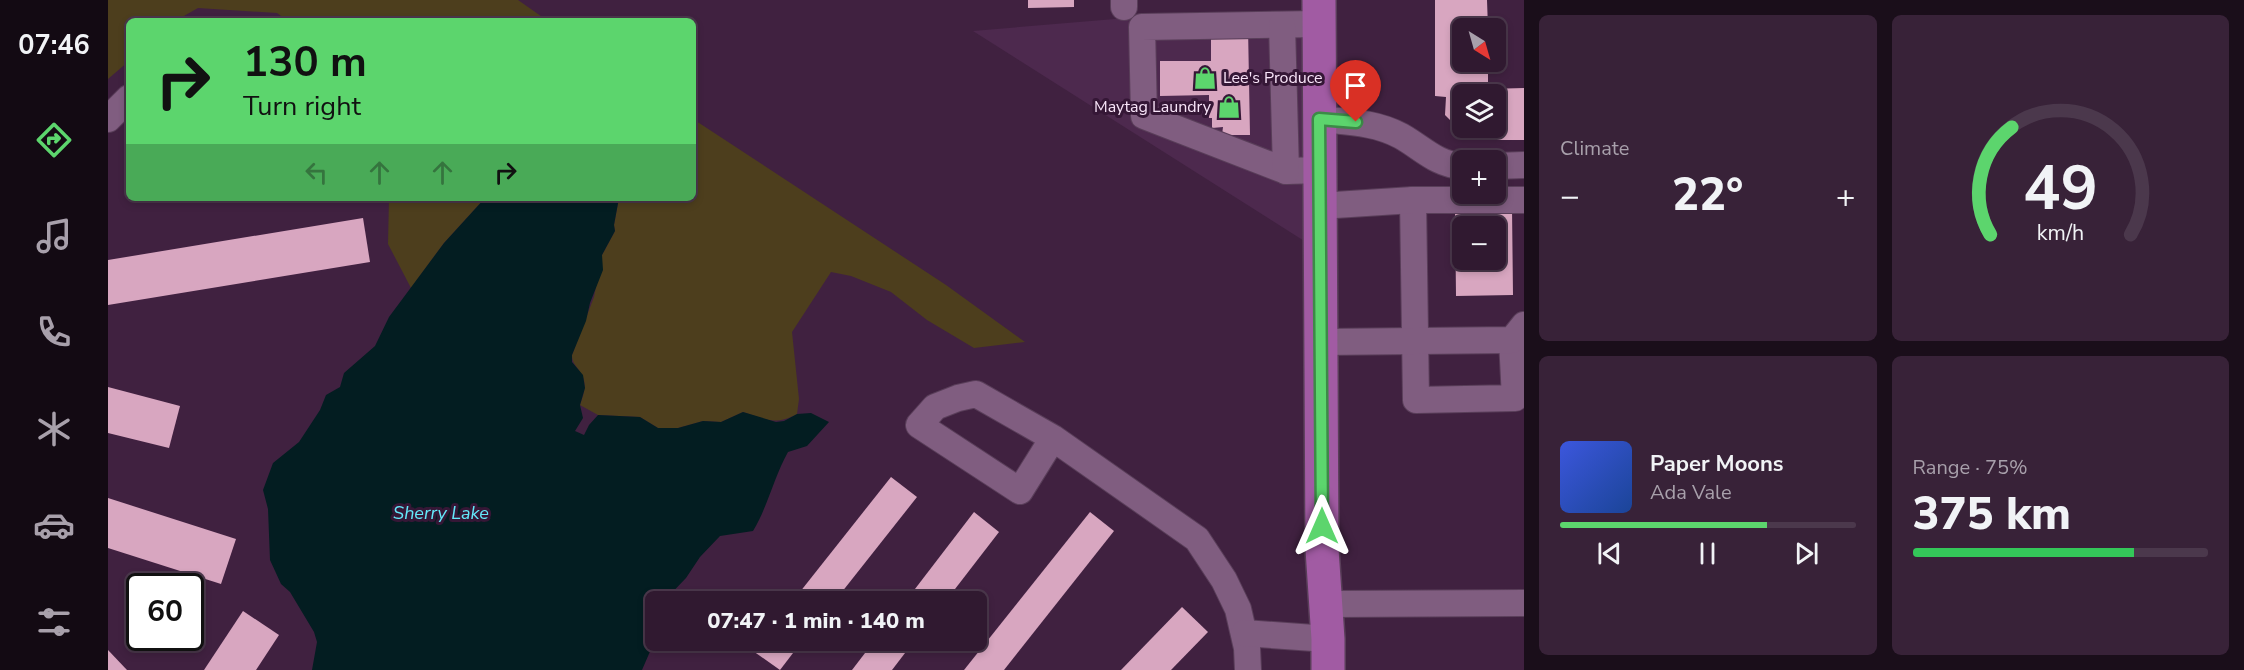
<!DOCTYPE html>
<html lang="en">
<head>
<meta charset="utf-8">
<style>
  :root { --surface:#301930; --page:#382238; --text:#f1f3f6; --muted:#a8a0ab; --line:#4b384c; --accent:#5cd56d }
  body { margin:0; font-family:"Nunito Sans",sans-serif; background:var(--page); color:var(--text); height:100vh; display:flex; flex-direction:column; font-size:22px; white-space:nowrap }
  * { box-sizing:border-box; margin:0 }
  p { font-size:20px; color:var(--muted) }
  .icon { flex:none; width:33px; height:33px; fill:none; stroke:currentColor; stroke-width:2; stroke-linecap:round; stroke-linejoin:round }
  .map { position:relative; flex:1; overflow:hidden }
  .details { display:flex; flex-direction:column; gap:15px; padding:15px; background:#1a0e1a; width:720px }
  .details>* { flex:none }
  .hud { position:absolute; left:18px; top:18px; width:570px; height:183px; border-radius:9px; box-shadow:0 3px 9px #0003,0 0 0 2px var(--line); background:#5cd56d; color:#111; overflow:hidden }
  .needle { width:39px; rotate:143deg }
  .fabs { position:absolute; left:1344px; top:18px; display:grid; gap:12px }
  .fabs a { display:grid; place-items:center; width:54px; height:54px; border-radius:9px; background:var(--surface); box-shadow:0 3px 9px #0003,0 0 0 2px var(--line); font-size:30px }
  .speed { position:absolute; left:18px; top:573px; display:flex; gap:12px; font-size:30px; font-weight:700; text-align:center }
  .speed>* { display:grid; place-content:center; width:78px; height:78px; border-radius:50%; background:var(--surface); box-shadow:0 3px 9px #0003,0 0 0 2px var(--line); line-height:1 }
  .speed .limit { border:3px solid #111; border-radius:9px; background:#fff; color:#111 }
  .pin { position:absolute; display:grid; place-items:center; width:51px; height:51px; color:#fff; margin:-62px -26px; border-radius:50% 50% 50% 0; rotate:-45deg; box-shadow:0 0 6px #0007 }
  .pin .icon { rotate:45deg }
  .me { position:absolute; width:66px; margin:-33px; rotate:0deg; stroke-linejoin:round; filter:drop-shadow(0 0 4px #0008) }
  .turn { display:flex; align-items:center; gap:21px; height:126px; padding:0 18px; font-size:27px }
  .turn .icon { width:78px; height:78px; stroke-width:2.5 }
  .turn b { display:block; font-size:42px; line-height:51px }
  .lanes { display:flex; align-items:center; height:57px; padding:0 18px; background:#0003; justify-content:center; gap:30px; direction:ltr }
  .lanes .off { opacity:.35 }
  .big { font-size:45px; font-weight:800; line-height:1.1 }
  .details .tile { flex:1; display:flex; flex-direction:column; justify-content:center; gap:9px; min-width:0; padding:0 21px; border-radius:9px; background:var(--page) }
  .details .dial { align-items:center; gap:0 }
  .dial svg { height:156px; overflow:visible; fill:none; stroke:var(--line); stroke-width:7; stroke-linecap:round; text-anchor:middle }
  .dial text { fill:var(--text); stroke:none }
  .song { display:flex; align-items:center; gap:18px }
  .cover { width:72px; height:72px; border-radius:9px; background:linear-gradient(135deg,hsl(230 70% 55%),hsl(220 70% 35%)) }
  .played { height:6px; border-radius:3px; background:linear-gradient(90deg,var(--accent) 70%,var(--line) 70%) }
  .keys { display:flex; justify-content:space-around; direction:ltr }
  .heat { display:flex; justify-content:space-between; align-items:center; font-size:33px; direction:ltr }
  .charge { height:9px; border-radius:4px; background:linear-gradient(90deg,#34c759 75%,var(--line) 0) }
  .details .tiles { flex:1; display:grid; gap:15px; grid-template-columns:repeat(2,1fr) }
  .trip { position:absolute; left:537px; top:591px; width:342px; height:60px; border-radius:9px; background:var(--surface); box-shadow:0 3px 9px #0003,0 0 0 2px var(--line); font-weight:800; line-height:60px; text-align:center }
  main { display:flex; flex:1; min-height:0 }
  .tabs { display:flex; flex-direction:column; width:108px; justify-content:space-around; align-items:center; background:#130a13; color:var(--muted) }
  .tabs .icon { width:42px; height:42px }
  .tabs .active { color:var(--accent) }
  .tabs b { font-size:27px; color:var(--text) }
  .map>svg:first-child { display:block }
  .built { fill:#4d294e }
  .green { fill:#4d3e1d }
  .water { fill:#031d21 }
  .building { fill:#d8a6c0; fill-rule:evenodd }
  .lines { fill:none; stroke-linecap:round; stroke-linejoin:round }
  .minor-casing { stroke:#593e59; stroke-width:28 }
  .major-casing { stroke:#593e59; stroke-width:36 }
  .minor { stroke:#805d80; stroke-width:26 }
  .major { stroke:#a15ba3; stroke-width:33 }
  .route-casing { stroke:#3c8a47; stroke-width:15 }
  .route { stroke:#5cd56d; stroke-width:10 }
  .labels { text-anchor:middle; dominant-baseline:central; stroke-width:6; stroke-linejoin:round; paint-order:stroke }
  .poi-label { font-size:16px; fill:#f9e5f9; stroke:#351736; text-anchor:start }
  .water-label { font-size:18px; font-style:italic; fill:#64e9fa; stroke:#351736 }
</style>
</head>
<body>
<main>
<nav class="tabs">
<b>07:46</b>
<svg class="icon active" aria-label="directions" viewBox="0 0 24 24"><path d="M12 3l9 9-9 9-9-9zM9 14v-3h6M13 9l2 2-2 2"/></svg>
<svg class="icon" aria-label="music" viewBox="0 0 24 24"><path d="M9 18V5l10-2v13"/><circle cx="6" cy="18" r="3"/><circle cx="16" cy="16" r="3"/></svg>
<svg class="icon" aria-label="phone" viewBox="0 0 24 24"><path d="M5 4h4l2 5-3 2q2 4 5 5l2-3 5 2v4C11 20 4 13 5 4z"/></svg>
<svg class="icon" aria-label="climate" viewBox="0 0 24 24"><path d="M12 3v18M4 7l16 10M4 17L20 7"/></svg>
<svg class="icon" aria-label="car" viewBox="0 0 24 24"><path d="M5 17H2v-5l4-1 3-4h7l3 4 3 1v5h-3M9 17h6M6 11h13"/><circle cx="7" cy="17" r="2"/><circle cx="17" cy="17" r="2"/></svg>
<svg class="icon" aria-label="filters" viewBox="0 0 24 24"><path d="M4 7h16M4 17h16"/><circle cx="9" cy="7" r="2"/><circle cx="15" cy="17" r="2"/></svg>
</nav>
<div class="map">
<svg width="1416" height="670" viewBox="0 0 1416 670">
  <rect width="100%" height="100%" fill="#402140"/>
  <polygon class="built" points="1031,17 1211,19 1212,251 865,31"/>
  <g class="green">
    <polygon points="0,0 410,0 440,21 180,21 169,13 90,8 67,21 21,21 21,61 0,79"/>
    <path d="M585 119 838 285 917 342 866 348 819 320 783 292 743 276 723 272 684 332 691 399 689 414C666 426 658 419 635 412L613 422 595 421 570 428H550L532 417 490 415 472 405C476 393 480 383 472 372 468 365 464 363 464 355L486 297 494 255 507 231 506 225 511 198H585Z"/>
    <polygon points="281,198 377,198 336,243 303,288 280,244"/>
  </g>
  <path class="water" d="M377 198H511L506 225 507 231 494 255 495 270 482 303 478 321 464 355V362L475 375 477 388 472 405 475 418 467 431 476 435 481 425 490 415 532 417 550 428H570L595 421 613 422 635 412 668 422 676 421 689 414 703 413 721 422 699 446 680 452C666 477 660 506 645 531L612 536 592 557 578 578 556 601 548 602 547 640 534 670H204L209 642 206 632 182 592 173 584 162 560 160 509 155 490 165 463 191 442 212 410 218 395 232 387 236 373 267 346 281 317 336 243Z"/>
  <g class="building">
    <polygon points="920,0 966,0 966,7 920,8"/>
    <path d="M1327 0H1379L1380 28H1354V62H1380V89L1416 88V140H1367L1368 130 1353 131 1337 115 1338 97 1327 96ZM1354 94H1388V128H1354Z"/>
    <polygon points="1140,27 1142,135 1114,135 1115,127 1104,128 1104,118 1101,118 1101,95 1052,96 1052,61 1103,61 1103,28"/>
    <path d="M1404 208 1405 295 1348 296 1347 209ZM1354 226H1388V260H1354Z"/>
    <polygon points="255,218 262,262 0,305 0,260"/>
    <polygon points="0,387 72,406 61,448 0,433"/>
    <polygon points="783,477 809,497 726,602 684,602"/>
    <polygon points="0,498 128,539 113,584 0,548"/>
    <polygon points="866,512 891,532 837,602 797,602"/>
    <polygon points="982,512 1006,531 896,670 856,670"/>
    <polygon points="1074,607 1100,632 1063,670 1013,670"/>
    <polygon points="135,611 171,635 148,670 96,670"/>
    <polygon points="653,640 695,640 672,670 645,651"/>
    <polygon points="767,640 807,640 784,670 744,670"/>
    <polygon points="0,650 19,670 0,670"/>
  </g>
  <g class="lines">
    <g class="minor-casing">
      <g id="minor">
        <polyline points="1016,0 1016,7"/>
        <polyline points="1211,24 1034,27 1036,116 1178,171 1212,170"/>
        <polyline points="1174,25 1178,171"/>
        <polyline points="0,119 21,98"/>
        <path d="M1211 119C1239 122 1267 122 1293 136 1313 147 1329 165 1354 166"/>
        <polyline points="1388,166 1416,165"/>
        <polyline points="1305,200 1308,400 1407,398 1404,340"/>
        <polyline points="1211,206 1305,200 1416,200"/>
        <polyline points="1213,342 1404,340 1416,325"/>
        <polyline points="945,438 912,491 811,425 827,407 850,398 868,394 945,438 1089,539 1116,580 1130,609 1139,648 1140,670"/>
        <polyline points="1218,604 1416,603"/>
        <polyline points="1136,633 1220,639"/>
      </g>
    </g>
    <g class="major-casing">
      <polyline id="major" points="1211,0 1214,549 1220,639 1220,670"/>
    </g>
    <use href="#minor" class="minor"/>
    <use href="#major" class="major"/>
  </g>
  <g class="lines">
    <g class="route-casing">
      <polyline id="route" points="1214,526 1211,119 1248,122"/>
    </g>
    <use href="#route" class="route"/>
  </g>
  <defs>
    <g id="shop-bare" transform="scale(1.8)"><path d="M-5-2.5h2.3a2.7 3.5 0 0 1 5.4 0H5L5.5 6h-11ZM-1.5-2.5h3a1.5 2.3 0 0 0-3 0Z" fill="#5cd56d" stroke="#351736" stroke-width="2.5" paint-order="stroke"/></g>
  </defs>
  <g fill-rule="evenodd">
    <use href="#shop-bare" x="1097" y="78"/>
    <use href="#shop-bare" x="1121" y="107"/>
  </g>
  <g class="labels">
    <g class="poi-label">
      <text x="1115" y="78">Lee's Produce</text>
      <text x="1103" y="107" text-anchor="end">Maytag Laundry</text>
    </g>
    <g class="water-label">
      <text x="333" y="513">Sherry Lake</text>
    </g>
  </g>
</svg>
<div class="fabs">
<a><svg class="needle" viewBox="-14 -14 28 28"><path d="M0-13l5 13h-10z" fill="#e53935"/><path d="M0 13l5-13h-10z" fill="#a8a0ab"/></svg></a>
<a><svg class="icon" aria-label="layers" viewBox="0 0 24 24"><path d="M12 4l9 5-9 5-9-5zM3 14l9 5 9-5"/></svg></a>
<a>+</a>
<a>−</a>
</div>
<div class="speed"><div class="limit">60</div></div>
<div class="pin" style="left:1248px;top:122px;background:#d93025"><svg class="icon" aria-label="arrive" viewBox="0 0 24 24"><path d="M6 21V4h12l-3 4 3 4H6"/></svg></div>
<svg class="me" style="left:1214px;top:526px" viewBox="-20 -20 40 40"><path d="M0-17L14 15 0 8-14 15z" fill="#5cd56d" stroke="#fff" stroke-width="4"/></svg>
<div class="trip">07:47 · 1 min · 140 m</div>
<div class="hud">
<div class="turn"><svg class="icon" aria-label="right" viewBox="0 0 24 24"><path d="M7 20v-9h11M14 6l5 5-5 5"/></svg><div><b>130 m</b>Turn right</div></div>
<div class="lanes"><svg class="icon off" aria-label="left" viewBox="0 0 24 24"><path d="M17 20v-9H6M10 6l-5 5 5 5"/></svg><svg class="icon off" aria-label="ahead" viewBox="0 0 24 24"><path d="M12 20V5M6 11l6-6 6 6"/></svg><svg class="icon off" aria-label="ahead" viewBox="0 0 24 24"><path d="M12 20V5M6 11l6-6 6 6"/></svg><svg class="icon" aria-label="right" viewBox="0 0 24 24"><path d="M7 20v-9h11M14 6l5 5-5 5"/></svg></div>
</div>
</div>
<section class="details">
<div class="tiles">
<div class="tile"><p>Climate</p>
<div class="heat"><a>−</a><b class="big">22°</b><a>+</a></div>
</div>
<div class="tile dial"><svg viewBox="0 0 100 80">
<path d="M14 69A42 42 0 1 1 86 69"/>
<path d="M14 69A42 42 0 0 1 25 14" stroke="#5cd56d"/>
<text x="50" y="56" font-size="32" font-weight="700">49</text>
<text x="50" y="72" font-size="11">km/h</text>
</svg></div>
<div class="tile">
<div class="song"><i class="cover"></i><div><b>Paper Moons</b><p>Ada Vale</p></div></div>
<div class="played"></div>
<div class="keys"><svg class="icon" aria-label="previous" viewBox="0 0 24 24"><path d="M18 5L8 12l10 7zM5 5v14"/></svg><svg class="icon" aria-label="pause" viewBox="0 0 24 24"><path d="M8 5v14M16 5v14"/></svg><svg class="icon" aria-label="next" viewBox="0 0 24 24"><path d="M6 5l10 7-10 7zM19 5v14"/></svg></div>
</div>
<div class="tile"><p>Range · 75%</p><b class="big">375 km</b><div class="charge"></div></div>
</div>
</section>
</main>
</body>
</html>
